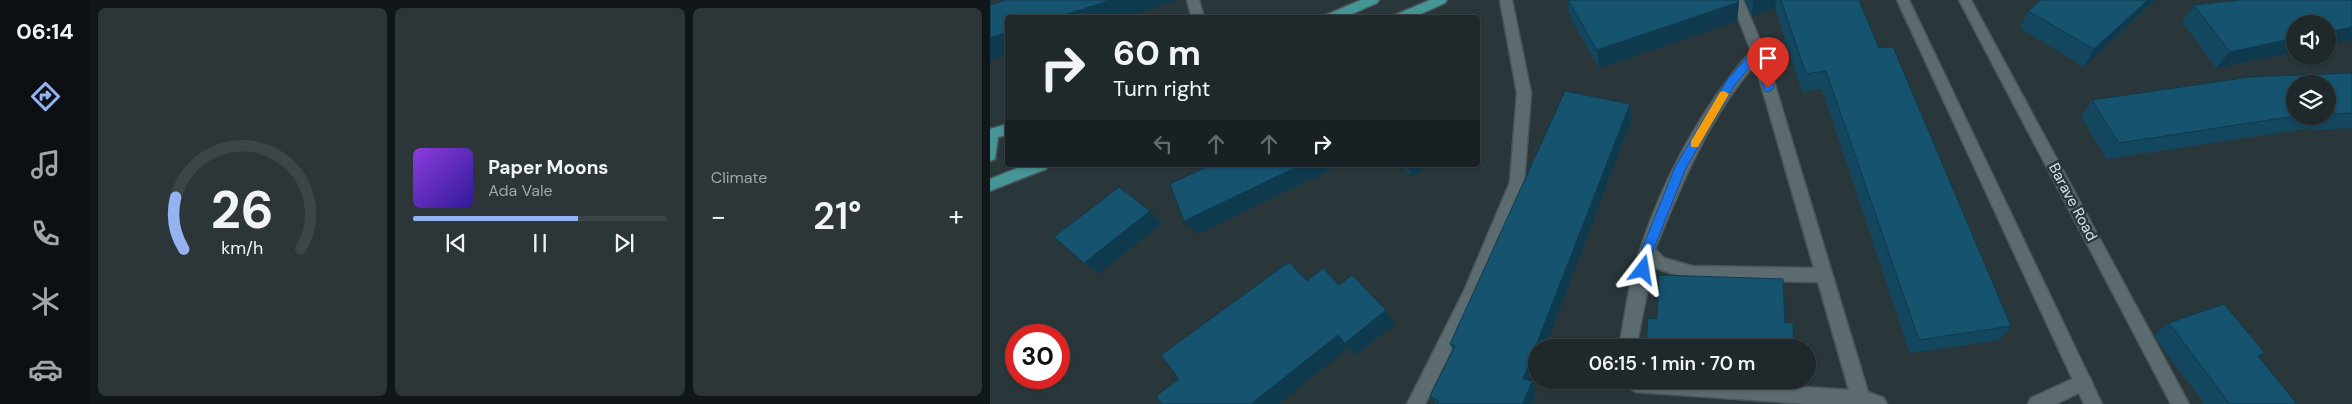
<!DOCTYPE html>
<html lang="en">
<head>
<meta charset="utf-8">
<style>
  :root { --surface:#1f292c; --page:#2c3538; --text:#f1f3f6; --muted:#a1a6a9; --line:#3c4548; --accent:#95b2f1 }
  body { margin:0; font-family:"DM Sans",sans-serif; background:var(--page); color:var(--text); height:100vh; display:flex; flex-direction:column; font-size:19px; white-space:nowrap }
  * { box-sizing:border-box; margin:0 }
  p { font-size:16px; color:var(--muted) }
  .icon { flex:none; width:28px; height:28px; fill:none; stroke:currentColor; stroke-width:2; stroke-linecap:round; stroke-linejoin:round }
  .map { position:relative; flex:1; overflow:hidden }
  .side { display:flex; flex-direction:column; gap:8px; padding:8px; background:#111718; width:900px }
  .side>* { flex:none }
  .hud { position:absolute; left:15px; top:15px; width:475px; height:152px; border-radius:5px; box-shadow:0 1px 4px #0004,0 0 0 1px var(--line); background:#1f292c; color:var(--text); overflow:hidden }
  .tools { position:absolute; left:1296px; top:15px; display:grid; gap:10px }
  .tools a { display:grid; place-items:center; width:50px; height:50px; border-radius:50%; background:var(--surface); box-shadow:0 1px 4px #0004,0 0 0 1px var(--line); font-size:25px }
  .speed { position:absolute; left:15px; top:324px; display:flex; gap:10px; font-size:25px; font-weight:700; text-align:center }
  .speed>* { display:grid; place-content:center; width:65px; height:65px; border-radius:50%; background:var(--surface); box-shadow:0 1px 4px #0004,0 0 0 1px var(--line); line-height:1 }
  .speed .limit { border:8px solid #d22; background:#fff; color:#111 }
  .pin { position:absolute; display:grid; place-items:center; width:42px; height:42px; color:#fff; margin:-51px -21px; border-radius:50% 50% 50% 0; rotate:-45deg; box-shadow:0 0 5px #0007 }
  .pin .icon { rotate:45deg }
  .me { position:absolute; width:55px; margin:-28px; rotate:14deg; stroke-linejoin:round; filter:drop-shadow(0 0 4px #0008) }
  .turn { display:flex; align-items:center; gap:18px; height:105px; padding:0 25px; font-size:22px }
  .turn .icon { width:65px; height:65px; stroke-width:2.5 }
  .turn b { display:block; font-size:35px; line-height:42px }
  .lanes { display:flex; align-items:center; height:48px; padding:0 25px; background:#0003; justify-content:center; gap:25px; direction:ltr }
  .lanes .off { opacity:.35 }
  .big { font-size:38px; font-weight:600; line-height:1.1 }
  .side .card { flex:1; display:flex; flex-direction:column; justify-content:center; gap:8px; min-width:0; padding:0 18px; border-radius:8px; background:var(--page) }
  .side .dial { align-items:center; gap:0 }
  .dial svg { height:130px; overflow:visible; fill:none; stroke:var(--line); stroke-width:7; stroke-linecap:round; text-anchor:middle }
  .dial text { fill:var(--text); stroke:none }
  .song { display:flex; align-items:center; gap:15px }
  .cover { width:60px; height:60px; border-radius:8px; background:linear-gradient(135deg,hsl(270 70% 55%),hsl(250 70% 35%)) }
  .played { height:5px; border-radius:2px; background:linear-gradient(90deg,var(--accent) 65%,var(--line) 65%) }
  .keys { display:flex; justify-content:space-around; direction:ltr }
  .heat { display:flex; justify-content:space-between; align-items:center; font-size:28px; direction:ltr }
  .side .tiles { flex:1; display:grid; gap:8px; grid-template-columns:repeat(3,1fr) }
  .trip { position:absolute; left:538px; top:339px; width:288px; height:50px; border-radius:25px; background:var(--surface); box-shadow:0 1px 4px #0004,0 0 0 1px var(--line); font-weight:600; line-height:50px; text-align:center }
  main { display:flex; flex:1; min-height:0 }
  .tab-bar { display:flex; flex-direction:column; width:90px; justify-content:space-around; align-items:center; background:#0c1012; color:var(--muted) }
  .tab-bar .icon { width:35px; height:35px }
  .tab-bar .active { color:var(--accent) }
  .tab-bar b { font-size:22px; color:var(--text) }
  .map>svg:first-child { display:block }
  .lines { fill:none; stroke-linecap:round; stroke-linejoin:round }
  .minor-casing { stroke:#495558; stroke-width:3 }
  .tertiary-casing { stroke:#495558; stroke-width:3 }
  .trunk-casing { stroke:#495558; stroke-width:3 }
  .minor { fill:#5c6b6f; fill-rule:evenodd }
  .tertiary { fill:#5c6b6f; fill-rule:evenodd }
  .trunk { fill:#459496; fill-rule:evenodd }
  .wall { fill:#13475f; fill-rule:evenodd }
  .shaded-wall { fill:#0f3a4e }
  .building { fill:#16536f; stroke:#0f3a4e }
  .route { fill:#1a73e8; stroke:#114b97 }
  .slow { fill:#f59e0b }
  .labels { text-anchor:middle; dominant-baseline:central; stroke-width:5; stroke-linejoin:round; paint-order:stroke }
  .street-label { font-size:15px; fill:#d9e2e4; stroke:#29373a }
</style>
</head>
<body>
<main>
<nav class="tab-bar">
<b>06:14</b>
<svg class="icon active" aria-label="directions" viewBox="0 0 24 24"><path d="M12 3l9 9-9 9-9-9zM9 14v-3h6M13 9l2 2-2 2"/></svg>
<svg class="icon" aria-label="music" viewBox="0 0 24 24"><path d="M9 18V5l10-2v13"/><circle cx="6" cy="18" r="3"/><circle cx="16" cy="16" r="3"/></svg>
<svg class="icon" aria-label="phone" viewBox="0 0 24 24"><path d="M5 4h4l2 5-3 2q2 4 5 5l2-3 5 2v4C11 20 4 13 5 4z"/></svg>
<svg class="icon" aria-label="climate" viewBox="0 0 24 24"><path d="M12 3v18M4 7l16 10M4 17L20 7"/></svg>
<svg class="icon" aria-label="car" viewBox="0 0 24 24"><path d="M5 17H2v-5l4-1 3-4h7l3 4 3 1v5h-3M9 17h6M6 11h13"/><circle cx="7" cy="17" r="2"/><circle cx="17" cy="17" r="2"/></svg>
</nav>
<section class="side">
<div class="tiles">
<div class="card dial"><svg viewBox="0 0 100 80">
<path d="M14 69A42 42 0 1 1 86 69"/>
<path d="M14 69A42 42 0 0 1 9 37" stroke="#95b2f1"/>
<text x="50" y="56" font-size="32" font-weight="700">26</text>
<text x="50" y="72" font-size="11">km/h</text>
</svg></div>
<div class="card">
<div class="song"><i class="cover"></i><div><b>Paper Moons</b><p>Ada Vale</p></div></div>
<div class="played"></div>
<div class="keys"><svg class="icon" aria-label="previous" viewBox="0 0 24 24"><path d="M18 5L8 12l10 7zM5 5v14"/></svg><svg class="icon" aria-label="pause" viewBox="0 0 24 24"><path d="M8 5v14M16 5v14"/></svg><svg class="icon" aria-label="next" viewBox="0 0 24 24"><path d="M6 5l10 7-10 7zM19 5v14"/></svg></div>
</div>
<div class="card"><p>Climate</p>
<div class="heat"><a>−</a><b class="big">21°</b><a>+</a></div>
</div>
</div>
</section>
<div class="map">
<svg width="1362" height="404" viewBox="0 0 1362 404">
  <rect width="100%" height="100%" fill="#29373a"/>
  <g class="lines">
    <g class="minor-casing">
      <g id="minor">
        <polygon points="197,0 209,0 214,18 202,18"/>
        <polygon points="510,0 522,0 541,93 534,182 489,294 435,404 417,404 474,291 520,182 527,93"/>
        <path d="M741 0H753L775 52 878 392 894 398 897 404H818L646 392 635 386 632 380H713L859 390 828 282 702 280 662 267 646 348H629C635 316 639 281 650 250 673 179 711 108 761 51ZM765 64 824 268 702 266 674 258 665 249C692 183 718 119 765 64Z"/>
        <polygon points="1093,374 1099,376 1102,382 1099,388 1066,404 1038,404 1041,398"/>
      </g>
    </g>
    <g class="tertiary-casing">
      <g id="tertiary">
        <polygon points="907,0 919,0 1112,404 1094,404"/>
        <polygon points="969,0 981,0 1199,404 1181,404"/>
      </g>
    </g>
    <g class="trunk-casing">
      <g id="trunk">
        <polygon points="371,0 389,0 387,3 353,18 334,18 336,15"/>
        <polygon points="440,0 457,0 455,3 422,18 403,18 405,15"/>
        <polygon points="18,124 18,135 8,137 5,159 0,161 0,129"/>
        <polygon points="35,165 58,165 56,169 0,191 0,179"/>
      </g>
    </g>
    <use href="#minor" class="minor"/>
    <use href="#tertiary" class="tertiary"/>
    <use href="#trunk" class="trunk"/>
  </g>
  <g class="wall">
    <polygon points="577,0 748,0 749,2 747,21 609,68 580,17"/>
    <polygon points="755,0 869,0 889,48 1021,326 1009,340 920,353 832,89 812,92 785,8 762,16"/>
    <polygon points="1051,0 1165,0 1094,67 1030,28 1038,11"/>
    <polygon points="1249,0 1362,0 1362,40 1338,45 1338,24 1305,24 1305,52 1226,68 1192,22 1204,5"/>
    <path d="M1362 73V128L1321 130 1320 128 1117 159 1091 117 1102 100ZM1338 84V116H1305Z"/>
    <polygon points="640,104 641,121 555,348 546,348 542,381 546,393 542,404 446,404 440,396 463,350 460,344"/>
    <polygon points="411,165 440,165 422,177"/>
    <polygon points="1179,323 1269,357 1307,404 1214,404 1164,335"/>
  </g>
  <g class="shaded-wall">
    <polygon points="121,0 188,0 134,18 65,18"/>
    <polygon points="763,0 786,0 785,8 762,16"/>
    <polygon points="1158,0 1165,0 1094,67 1104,49"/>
    <polygon points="749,2 747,21 609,68 607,50"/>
    <polygon points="1362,27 1362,40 1338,45 1338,32"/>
    <polygon points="18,32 18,55 0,61 0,38"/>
    <polygon points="1305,38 1305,52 1226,68 1240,52"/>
    <polygon points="640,104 641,121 555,348 546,348 546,370 542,381 546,393 542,404 533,404 533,379"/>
    <polygon points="311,165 351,165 208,234 194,221"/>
    <polygon points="417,165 440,165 422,177"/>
    <polygon points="160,211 172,223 109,274 94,263"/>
    <polygon points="396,310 405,324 366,355 359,347 289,404 261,404 348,335"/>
  </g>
  <g class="building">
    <polygon points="16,0 121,0 65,18 18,18 18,32 0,38 0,5"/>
    <polygon points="578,0 748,0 749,2 607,50"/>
    <polygon points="791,0 869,0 889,48 903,47 1021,326 929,340 836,71 816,74"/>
    <polygon points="1051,0 1158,0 1104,49 1038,11"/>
    <polygon points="1249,0 1362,0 1362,27 1338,32 1338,24 1305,24 1305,38 1240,52 1204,5"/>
    <polygon points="1362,73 1362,113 1339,114 1338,111 1338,84 1305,84 1305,116 1129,143 1102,100 1260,77"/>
    <polygon points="575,91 640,104 533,379 542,381 533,404 447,404 449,401 440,396 465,346 460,344"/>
    <polygon points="221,165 311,165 194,221 180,184"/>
    <polygon points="129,187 160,211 94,263 64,237"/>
    <polygon points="299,262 317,281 333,268 349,285 362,275 396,310 355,343 348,335 261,404 172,404 166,396 189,379 171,355"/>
    <polygon points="669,275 793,279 795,323 803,323 804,348 656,348 658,318 667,319"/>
    <polygon points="1234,304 1275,353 1268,356 1307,404 1240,404 1179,323"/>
  </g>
  <polygon class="route" points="768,48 773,52 784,88 778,92 775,91 765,61 744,86 696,168 663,251 657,274 649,274 647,270 651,251 685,167 737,80 764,49"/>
  <polygon class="slow" points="734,91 739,94 708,147 701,147 701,141 730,92"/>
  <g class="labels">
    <g class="street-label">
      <text transform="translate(1083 202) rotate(62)">Barave Road</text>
    </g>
  </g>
</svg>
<div class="tools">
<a><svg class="icon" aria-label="sound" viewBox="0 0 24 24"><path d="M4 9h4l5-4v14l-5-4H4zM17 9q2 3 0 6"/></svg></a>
<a><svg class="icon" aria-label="layers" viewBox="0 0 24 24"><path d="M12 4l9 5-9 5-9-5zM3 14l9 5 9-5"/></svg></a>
</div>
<div class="speed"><div class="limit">30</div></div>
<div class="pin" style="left:778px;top:88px;background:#d93025"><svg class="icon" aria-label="arrive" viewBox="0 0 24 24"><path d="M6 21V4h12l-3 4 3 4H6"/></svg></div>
<svg class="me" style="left:653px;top:270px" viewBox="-20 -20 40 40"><path d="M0-17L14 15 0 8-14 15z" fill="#1a73e8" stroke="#fff" stroke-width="4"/></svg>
<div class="trip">06:15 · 1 min · 70 m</div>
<div class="hud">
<div class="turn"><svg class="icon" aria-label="right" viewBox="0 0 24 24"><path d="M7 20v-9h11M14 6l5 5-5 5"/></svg><div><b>60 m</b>Turn right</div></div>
<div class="lanes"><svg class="icon off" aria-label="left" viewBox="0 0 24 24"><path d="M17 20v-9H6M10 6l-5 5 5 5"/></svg><svg class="icon off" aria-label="ahead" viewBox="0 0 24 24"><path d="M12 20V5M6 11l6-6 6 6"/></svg><svg class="icon off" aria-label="ahead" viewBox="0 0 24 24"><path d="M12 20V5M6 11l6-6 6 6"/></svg><svg class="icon" aria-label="right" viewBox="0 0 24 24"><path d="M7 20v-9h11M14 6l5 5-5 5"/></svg></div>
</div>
</div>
</main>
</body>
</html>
